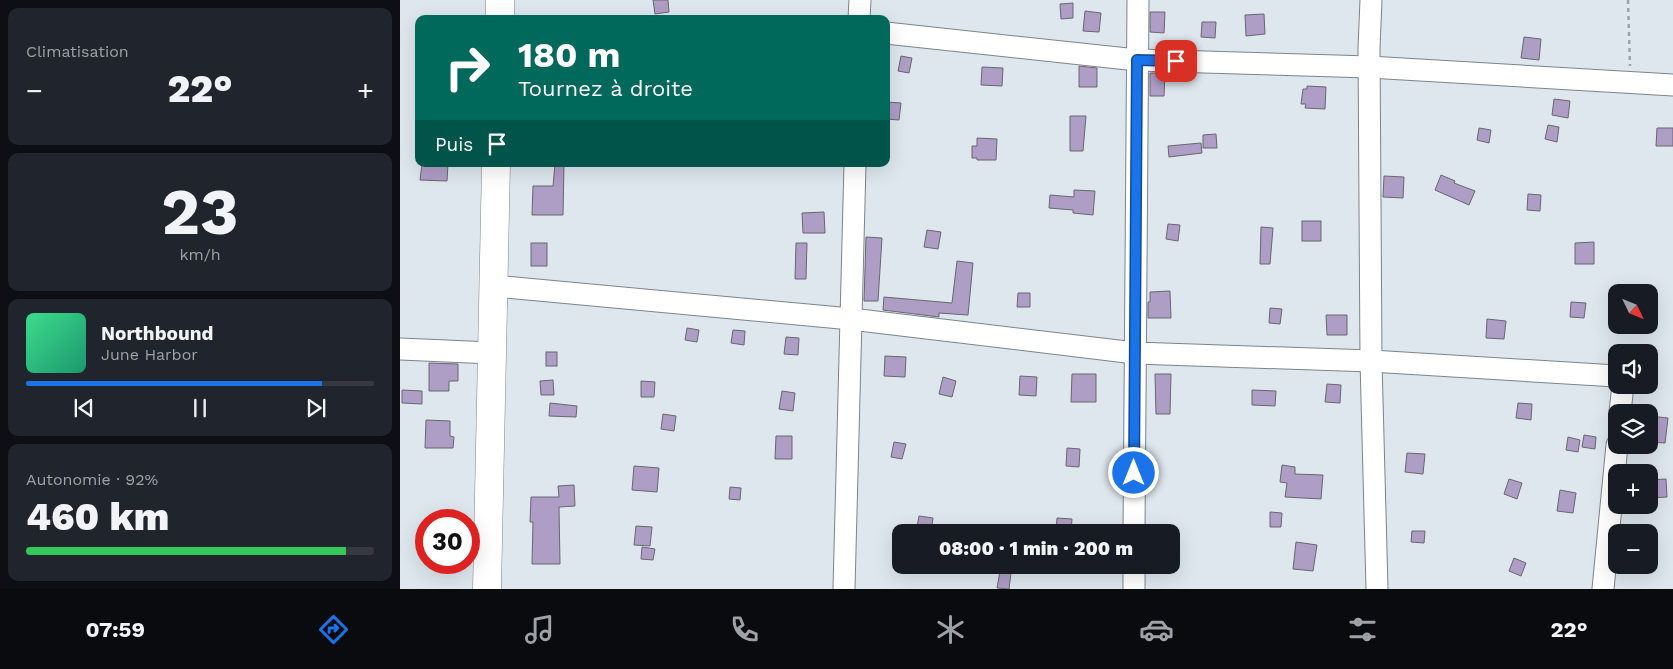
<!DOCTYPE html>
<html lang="fr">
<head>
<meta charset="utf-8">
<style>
  :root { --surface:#171b24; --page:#20242c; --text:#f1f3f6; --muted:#9ea1a6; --line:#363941; --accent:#1a73e8 }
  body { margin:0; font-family:"Work Sans",sans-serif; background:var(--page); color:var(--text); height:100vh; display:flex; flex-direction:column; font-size:19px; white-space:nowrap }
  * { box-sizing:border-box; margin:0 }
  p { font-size:16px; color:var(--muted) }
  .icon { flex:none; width:28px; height:28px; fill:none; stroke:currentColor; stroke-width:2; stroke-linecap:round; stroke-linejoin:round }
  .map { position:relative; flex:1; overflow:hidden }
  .details { display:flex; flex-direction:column; gap:8px; padding:8px; background:#0d0f14; width:400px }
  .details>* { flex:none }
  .top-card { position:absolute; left:15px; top:15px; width:475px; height:152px; border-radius:10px; box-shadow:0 5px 20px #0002; background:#00695c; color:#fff; overflow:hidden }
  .needle { width:32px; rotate:133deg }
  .fabs { position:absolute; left:1208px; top:284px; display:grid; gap:10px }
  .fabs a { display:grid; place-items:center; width:50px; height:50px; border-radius:10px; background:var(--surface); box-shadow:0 5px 20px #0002; font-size:25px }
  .speed { position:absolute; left:15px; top:509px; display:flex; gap:10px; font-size:25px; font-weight:700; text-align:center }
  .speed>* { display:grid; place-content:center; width:65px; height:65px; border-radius:50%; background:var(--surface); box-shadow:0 5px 20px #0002; line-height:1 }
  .speed .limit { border:8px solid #d22; background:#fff; color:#111 }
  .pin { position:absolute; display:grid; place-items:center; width:42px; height:42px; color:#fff; margin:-21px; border-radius:10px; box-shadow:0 2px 8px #0006 }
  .me { position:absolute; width:55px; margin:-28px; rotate:0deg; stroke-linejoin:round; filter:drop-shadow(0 0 4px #0008) }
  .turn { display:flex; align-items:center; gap:18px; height:105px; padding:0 20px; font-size:22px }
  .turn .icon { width:65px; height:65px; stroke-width:2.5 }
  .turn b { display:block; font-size:35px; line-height:42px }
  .then { display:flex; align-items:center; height:48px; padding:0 20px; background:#0003; gap:10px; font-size:19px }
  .big { font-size:38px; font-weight:800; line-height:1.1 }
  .details .widget { flex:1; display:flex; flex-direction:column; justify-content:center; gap:8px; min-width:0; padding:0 18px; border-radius:10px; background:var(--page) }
  .details .dial { align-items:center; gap:0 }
  .dial b { font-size:65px; line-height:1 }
  .song { display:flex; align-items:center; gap:15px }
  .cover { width:60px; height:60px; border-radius:8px; background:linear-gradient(135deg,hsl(150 70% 55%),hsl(160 70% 35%)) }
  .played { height:5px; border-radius:2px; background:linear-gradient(90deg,var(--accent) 85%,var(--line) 85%) }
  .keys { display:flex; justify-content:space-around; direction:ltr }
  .heat { display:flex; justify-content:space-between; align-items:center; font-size:28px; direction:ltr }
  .charge { height:8px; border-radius:4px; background:linear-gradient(90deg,#34c759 92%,var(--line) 0) }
  .trip { position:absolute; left:492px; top:524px; width:288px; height:50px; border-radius:10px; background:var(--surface); box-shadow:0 5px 20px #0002; font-weight:800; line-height:50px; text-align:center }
  .tabs { display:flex; height:80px; justify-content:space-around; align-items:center; background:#090b0e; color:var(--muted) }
  .tabs .icon { width:35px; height:35px }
  .tabs .on { color:var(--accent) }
  .tabs b { font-size:22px; color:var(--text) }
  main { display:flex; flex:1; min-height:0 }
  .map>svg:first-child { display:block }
  .building { fill:#ae9dc5; stroke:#69666e }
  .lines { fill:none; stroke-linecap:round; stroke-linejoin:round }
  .minor-casing { stroke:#7c848b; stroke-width:23 }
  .major-casing { stroke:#7c848b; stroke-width:29 }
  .path { stroke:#9ca3a8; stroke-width:2.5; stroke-dasharray:4 4; stroke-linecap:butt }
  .minor { stroke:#fff; stroke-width:21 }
  .major { stroke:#fff; stroke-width:28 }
  .route-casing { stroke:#114b97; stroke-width:12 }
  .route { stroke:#1a73e8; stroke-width:9 }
</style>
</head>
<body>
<main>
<section class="details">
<div class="widget"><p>Climatisation</p>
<div class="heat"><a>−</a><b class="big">22°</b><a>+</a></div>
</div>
<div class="widget dial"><b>23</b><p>km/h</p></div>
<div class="widget">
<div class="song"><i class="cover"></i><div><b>Northbound</b><p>June Harbor</p></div></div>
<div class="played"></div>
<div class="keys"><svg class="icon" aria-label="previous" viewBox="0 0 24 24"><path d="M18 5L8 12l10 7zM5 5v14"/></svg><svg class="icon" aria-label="pause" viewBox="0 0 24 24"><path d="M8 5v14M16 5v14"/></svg><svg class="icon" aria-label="next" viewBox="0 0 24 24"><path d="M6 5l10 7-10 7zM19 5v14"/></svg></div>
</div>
<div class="widget"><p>Autonomie · 92%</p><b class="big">460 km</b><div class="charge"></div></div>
</section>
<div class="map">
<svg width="1273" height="589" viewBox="0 0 1273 589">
  <rect width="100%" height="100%" fill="#dee7ee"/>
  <g class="building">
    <polygon points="253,0 268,0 269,12 255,14"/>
    <polygon points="673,3 673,18 661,19 660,4"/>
    <polygon points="685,11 701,13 699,32 683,31"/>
    <polygon points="750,12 765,12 764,33 750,32"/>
    <polygon points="864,14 865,34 846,36 845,15"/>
    <polygon points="802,22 816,22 815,38 801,37"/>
    <polygon points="1124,37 1141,39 1139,60 1121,58"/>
    <polygon points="501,56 512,58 509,73 498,71"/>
    <polygon points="679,66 697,68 697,87 679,87"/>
    <polygon points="582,67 603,68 602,86 581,85"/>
    <polygon points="750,73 765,73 764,96 750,96"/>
    <polygon points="907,86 926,87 925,109 905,108 906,104 901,104 903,89 907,89"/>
    <polygon points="1154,99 1170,101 1168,118 1152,115"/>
    <polygon points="486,102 501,103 499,120 486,119"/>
    <polygon points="670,116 686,116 683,151 670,151"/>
    <polygon points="1148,125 1159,127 1157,142 1145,139"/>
    <polygon points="1079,128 1091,130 1089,143 1077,140"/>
    <polygon points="1257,128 1273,128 1273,146 1256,146"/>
    <polygon points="816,134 817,148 803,148 803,135"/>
    <polygon points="577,138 597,139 596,160 577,160 577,158 572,158 572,146 577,146"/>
    <polygon points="801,143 802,153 769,157 768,146"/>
    <polygon points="22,164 48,164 47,181 20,180"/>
    <polygon points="155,164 164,164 163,215 132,215 133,186 153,186"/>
    <polygon points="1041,175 1055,181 1054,183 1075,191 1069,205 1035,190"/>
    <polygon points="984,176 1004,177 1003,198 983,197"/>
    <polygon points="674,190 695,191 693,215 673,213 673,210 649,208 650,195 674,197"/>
    <polygon points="1128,194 1141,195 1140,211 1127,210"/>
    <polygon points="424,212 425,233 403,233 402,213"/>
    <rect x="902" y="221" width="19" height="20"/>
    <polygon points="768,224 780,225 778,241 766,239"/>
    <polygon points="861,227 873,228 870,264 860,264"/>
    <polygon points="527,230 541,232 538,249 524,247"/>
    <polygon points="466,237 482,238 478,301 464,301"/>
    <polygon points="1194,242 1194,264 1175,264 1175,243"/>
    <rect x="131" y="243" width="16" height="23"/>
    <polygon points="396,243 407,243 406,279 395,279"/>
    <polygon points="557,261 573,263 568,315 539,313 539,317 483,310 484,297 552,303"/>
    <polygon points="770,291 771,318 748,318 748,302 750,302 750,292"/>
    <polygon points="618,293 630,293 630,307 617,307"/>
    <polygon points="1171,302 1186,303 1184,318 1170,317"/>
    <polygon points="870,308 882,309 880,324 869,323"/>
    <polygon points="926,315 947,315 947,335 927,335"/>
    <polygon points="1087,319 1106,321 1104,339 1086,338"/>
    <polygon points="287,328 299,330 297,342 285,340"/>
    <polygon points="333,330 345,331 344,345 331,343"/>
    <polygon points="386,337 399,338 398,355 384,354"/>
    <rect x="146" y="352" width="11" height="14"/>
    <polygon points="485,356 506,357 505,377 484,376"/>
    <polygon points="29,363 58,364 58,381 49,381 49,391 29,391"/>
    <polygon points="672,374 696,374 696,402 671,402"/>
    <polygon points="755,374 771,374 770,414 756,414"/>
    <polygon points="620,376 637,377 636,396 619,395"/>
    <polygon points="543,377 556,381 552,397 539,394"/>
    <polygon points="153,380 154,395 141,395 140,381"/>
    <polygon points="241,381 255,382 254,397 241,397"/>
    <polygon points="927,384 941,385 940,403 925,402"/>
    <polygon points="2,390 22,391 22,404 2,403"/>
    <polygon points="852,390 876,391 875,406 852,405"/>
    <polygon points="382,391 395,393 393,411 379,409"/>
    <polygon points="150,403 177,406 176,417 149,416"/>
    <polygon points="1118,403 1132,404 1131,420 1116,418"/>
    <polygon points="263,414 276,416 274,431 261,429"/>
    <polygon points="1249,416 1268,418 1265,443 1249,442"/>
    <polygon points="26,420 50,421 50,436 54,437 53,448 25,448"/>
    <polygon points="1184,435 1196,437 1195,449 1182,447"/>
    <polygon points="376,436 392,436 392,459 375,459"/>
    <polygon points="1168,437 1180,440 1178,452 1166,450"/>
    <polygon points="494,442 506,444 502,459 491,457"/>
    <polygon points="667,448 680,449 679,467 666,466"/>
    <polygon points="1007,453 1025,454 1023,474 1005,472"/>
    <polygon points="882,465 895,467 895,474 923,475 921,499 885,497 887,483 880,482"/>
    <polygon points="234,466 259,468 257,492 232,490"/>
    <polygon points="1109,479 1122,483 1117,499 1104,494"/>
    <polygon points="1266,479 1267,497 1250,498 1249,480"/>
    <polygon points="174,485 175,506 159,507 160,564 132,564 133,522 130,522 131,497 159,497 158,486"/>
    <polygon points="330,487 341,488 340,500 329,499"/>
    <polygon points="1160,490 1176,493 1173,513 1157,511"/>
    <polygon points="870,512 882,513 881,527 870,527"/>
    <polygon points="519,516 533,518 531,532 516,532"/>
    <polygon points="657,518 672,519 671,532 656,532"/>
    <polygon points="236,526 252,527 250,546 234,545"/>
    <polygon points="1012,531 1025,531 1024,543 1011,542"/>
    <polygon points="896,542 917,545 913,571 893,569"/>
    <polygon points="242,547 255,549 253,560 241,559"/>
    <polygon points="1114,558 1126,563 1121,576 1109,571"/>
    <polygon points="600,571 611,573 609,589 597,588"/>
  </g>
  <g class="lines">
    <g class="minor-casing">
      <g id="minor">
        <polyline points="971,0 969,48 971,361 977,589"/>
        <polyline points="459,19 460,0"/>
        <polyline points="486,33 737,60 969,67 1273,85"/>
        <polyline points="94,286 451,319 735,353 971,361 1216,376"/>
        <polyline points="0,349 92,353"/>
        <polyline points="1220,412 1223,385"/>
        <polyline points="734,532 738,0"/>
        <polyline points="444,589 455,164"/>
        <polyline points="734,589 734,565"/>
        <polyline points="1203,589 1217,445"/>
      </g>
    </g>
    <g class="major-casing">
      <g id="major">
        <polyline points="100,19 100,0"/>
        <polyline points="87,589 96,164"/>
      </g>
    </g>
    <polyline class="path" points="1228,0 1230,66"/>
    <use href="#minor" class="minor"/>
    <use href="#major" class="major"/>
  </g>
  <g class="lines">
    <g class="route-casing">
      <polyline id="route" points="734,473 737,60 776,61"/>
    </g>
    <use href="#route" class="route"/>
  </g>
</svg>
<div class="fabs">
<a><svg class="needle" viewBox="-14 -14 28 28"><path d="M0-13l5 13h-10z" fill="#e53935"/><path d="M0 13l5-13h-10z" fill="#9ea1a6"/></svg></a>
<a><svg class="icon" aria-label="sound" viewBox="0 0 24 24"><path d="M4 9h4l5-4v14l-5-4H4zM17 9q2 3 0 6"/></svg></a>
<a><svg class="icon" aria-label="layers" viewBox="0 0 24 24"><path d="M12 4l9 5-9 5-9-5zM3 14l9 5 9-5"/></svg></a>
<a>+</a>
<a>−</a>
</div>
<div class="speed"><div class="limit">30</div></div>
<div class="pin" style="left:776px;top:61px;background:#d93025"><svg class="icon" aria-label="arrive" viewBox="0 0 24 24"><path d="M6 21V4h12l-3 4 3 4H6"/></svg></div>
<svg class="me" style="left:734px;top:473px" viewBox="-20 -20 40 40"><circle r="17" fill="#1a73e8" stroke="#fff" stroke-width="3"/><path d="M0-11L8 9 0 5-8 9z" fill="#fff"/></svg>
<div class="trip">08:00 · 1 min · 200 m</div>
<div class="top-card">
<div class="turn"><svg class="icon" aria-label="right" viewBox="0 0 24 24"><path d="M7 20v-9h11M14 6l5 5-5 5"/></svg><div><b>180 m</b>Tournez à droite</div></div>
<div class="then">Puis<svg class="icon" aria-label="arrive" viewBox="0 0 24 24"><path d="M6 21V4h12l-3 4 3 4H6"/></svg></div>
</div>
</div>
</main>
<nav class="tabs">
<b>07:59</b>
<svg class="icon on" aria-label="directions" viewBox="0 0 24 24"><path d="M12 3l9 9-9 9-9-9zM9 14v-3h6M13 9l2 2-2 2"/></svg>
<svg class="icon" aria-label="music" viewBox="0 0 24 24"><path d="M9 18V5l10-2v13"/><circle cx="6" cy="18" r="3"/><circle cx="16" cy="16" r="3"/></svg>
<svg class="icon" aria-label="phone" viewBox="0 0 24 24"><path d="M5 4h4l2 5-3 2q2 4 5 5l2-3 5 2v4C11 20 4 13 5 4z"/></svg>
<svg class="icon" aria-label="climate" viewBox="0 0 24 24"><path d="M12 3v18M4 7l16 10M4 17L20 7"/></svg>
<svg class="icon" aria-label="car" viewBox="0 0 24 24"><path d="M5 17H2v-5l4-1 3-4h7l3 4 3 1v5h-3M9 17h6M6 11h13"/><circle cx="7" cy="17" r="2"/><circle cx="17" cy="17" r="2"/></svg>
<svg class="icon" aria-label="filters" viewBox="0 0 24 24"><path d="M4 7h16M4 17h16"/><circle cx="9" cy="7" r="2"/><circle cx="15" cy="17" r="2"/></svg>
<b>22°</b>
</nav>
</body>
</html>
